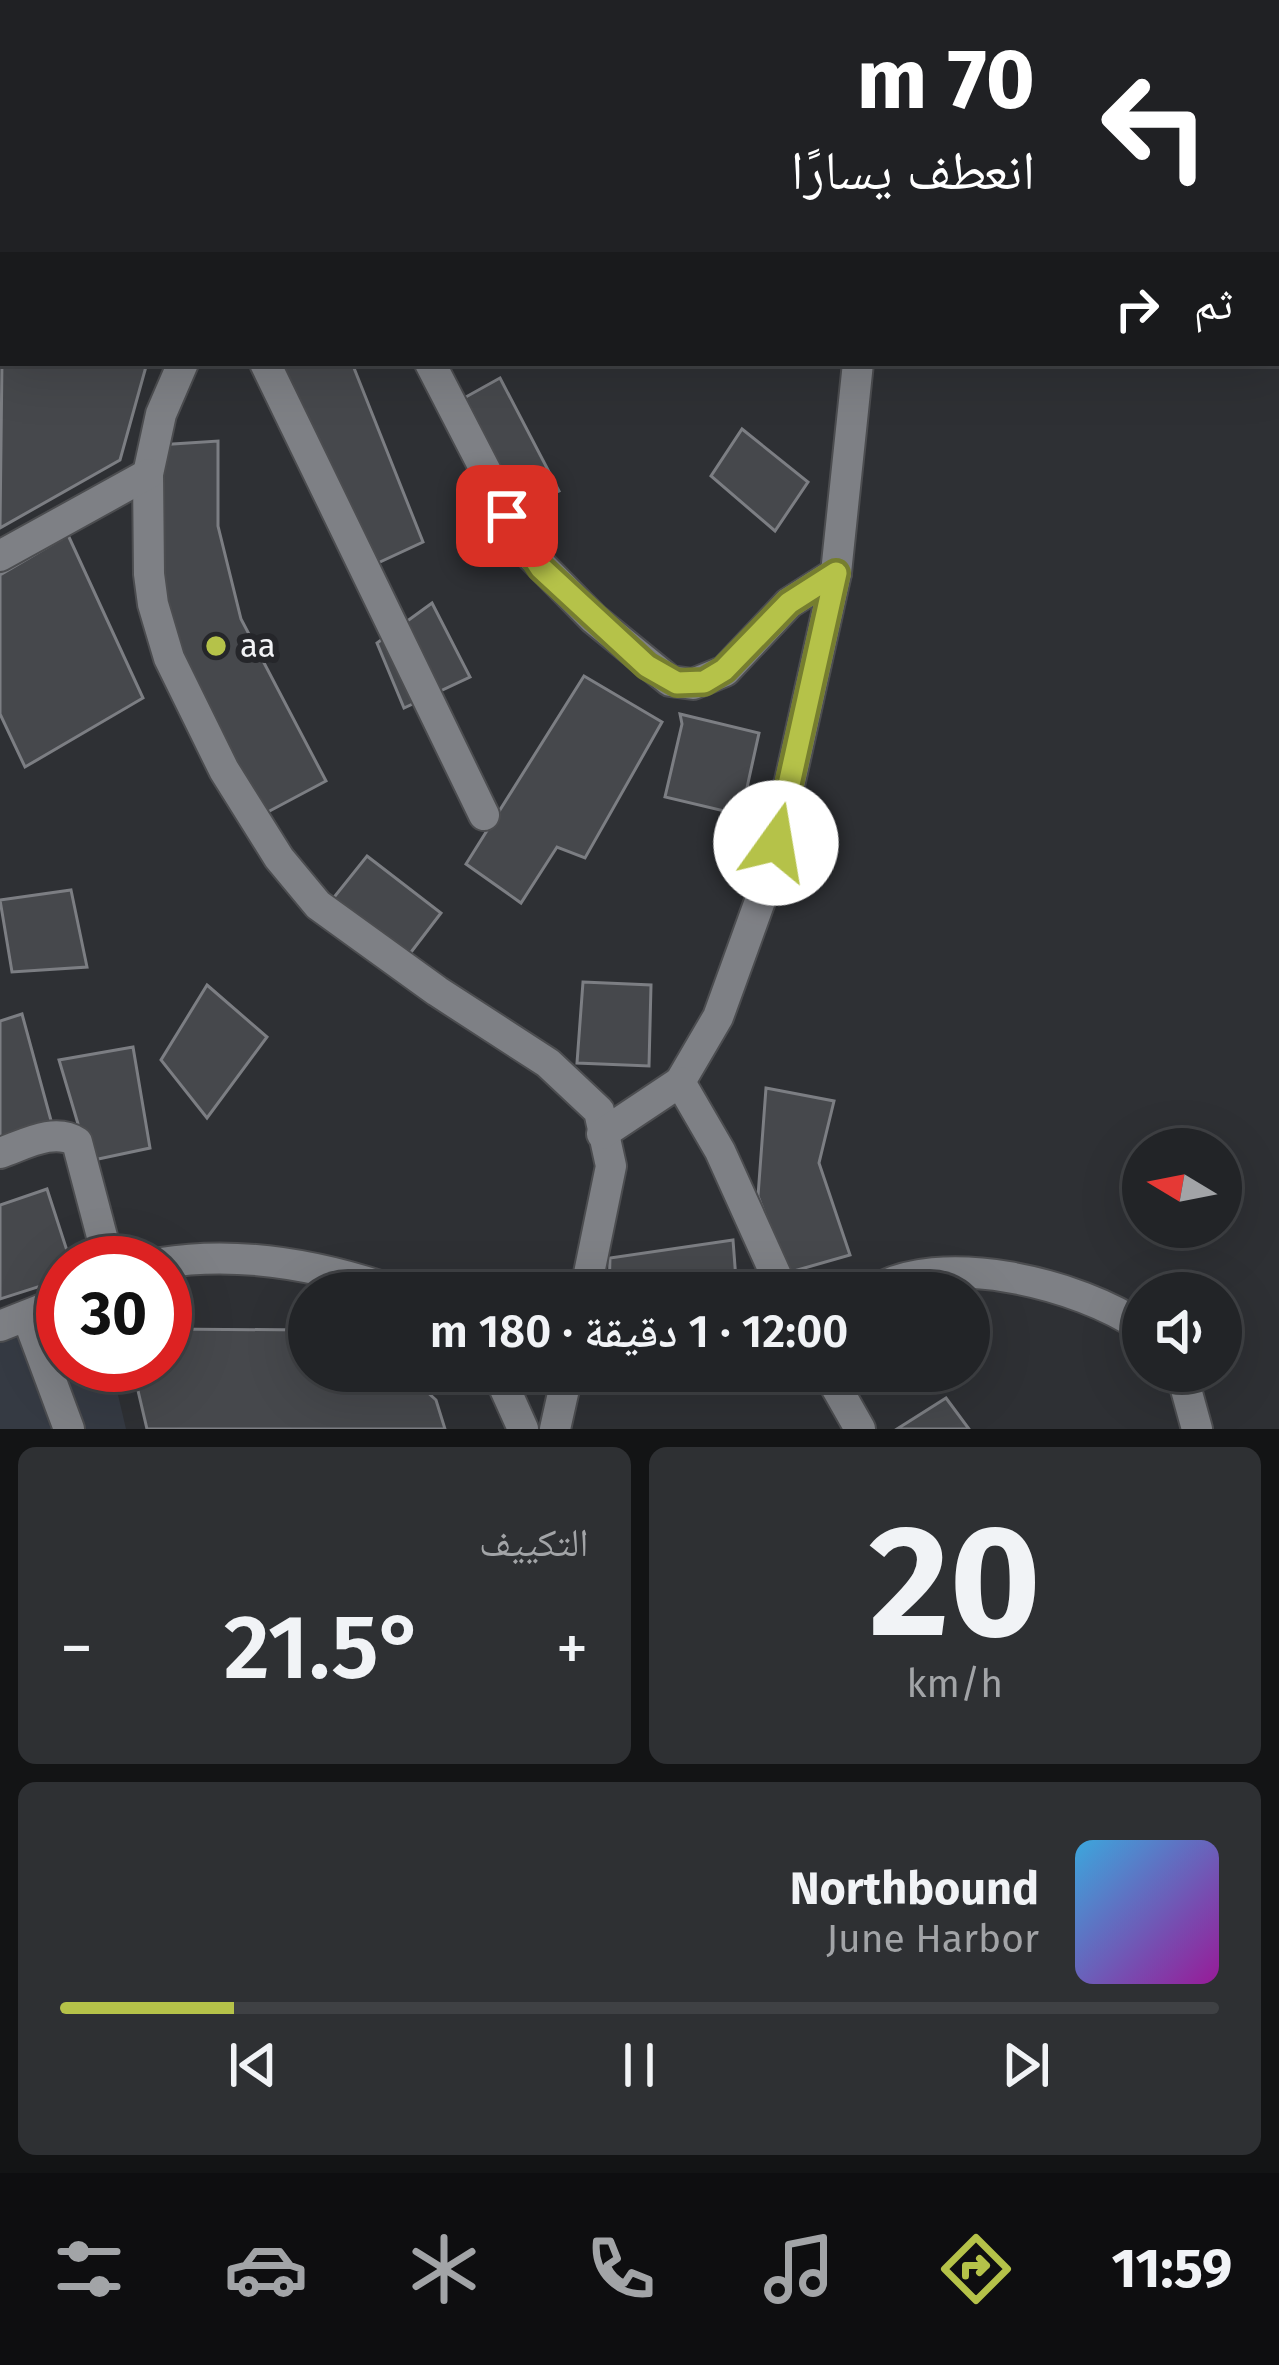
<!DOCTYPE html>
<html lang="ar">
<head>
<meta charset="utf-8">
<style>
  :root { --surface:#222427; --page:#2e3033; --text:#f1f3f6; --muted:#a2a4a7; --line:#3f4144; --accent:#b5c249 }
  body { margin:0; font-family:"Fira Sans","Noto Naskh Arabic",sans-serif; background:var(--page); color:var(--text); direction:rtl; height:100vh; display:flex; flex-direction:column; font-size:45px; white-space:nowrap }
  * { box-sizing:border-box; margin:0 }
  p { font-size:39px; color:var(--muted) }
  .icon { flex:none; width:66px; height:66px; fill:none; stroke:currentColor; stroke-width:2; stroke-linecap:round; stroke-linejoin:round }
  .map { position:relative; height:1429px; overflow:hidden; direction:ltr }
  .details { display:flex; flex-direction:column; gap:18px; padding:18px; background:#131415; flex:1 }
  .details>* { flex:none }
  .top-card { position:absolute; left:0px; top:0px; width:1281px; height:366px; box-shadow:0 12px 48px #0002,0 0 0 3px var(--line); direction:rtl; background:#202124; color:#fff; overflow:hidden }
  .needle { width:78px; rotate:280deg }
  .tools { position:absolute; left:1122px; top:1128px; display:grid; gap:24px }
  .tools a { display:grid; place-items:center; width:120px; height:120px; border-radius:50%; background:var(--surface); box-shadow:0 12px 48px #0002,0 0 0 3px var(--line); font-size:60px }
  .speed { position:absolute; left:36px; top:1236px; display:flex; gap:24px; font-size:60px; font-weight:700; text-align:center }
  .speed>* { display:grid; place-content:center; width:156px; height:156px; border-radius:50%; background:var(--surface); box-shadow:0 12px 48px #0002,0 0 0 3px var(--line); line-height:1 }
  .speed .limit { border:18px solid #d22; background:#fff; color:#111 }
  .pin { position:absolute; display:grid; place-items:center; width:102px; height:102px; color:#fff; margin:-51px; border-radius:24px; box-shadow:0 6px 18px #0006 }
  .me { position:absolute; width:132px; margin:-66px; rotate:13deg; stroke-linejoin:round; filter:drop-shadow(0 0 9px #0008) }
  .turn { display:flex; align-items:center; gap:42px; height:252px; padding:0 48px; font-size:54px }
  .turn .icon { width:156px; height:156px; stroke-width:2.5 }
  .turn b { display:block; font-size:84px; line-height:102px }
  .then { display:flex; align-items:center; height:114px; padding:0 48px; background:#0003; gap:24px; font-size:45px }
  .big { font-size:90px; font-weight:600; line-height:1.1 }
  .details .card { flex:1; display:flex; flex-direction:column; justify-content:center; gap:18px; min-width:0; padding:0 42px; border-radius:18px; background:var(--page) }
  .details .dial { align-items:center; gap:0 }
  .dial b { font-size:156px; line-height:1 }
  .song { display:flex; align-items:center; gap:36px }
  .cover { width:144px; height:144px; border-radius:18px; background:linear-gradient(135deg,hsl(200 70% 55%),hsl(300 70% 35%)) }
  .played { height:12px; border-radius:6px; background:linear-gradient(90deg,var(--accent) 15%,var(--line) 15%) }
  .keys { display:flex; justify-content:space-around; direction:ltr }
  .heat { display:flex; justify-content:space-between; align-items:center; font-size:66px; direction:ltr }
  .details .tiles { flex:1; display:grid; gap:18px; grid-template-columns:1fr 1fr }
  .card:last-child { grid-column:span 2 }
  .trip { position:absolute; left:288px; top:1272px; width:702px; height:120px; border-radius:60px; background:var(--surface); box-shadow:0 12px 48px #0002,0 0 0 3px var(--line); font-weight:600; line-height:120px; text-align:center; direction:rtl }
  .menu { display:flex; height:192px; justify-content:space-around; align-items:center; background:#0e0e10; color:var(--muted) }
  .menu .icon { width:84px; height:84px }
  .menu .current { color:var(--accent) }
  .menu b { font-size:54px; color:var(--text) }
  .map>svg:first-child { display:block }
  .built { fill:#353a43 }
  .building { fill:#46484c; stroke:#7c7e83; stroke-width:3 }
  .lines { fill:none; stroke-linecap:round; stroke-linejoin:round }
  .minor-casing { stroke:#4c4d50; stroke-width:34 }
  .minor { stroke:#7e8085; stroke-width:30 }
  .route-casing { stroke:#767e2f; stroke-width:30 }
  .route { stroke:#b5c249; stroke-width:21 }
  .poi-dot { fill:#b5c249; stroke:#25262a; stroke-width:4.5 }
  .labels { text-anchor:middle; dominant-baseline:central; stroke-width:12; stroke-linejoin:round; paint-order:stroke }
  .poi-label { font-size:33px; fill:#f2f3f6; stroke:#25262a; text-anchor:start }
</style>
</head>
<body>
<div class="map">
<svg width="1279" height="1429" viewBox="0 0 1279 1429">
  <rect width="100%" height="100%" fill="#2e3034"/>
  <polygon class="built" points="63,1299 63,1365 111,1365 126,1429 0,1429 0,1324"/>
  <g class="building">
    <polygon points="187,0 289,0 186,3"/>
    <polygon points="369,0 434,0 433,3"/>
    <polygon points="726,0 856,0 725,3"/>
    <polygon points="0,42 3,43 3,159 0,158"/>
    <polygon points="3,276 3,363 147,363 120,460 0,528"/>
    <polygon points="264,363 352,363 423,542 354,574"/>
    <polygon points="500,378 559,491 511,512 455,403"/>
    <polygon points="742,429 808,482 775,531 711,476"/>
    <polygon points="218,441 218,526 241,619 326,781 262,815 182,672 157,570 158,445"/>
    <polygon points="68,535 143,698 25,767 0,714 0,575"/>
    <polygon points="432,603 470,677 404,708 377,643"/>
    <polygon points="584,676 662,722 585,858 557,847 521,903 466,864"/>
    <polygon points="680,714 759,733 741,815 665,797 682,724"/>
    <polygon points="367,856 441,913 405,960 331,901"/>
    <polygon points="71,890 87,967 12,972 0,900"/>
    <polygon points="583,982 651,985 649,1066 577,1063"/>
    <polygon points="207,985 267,1037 207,1118 161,1060"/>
    <polygon points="22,1014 52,1124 0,1144 0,1021"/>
    <polygon points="133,1047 150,1148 89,1161 59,1060"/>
    <polygon points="766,1088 834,1101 819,1163 850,1255 787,1273 758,1196"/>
    <polygon points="47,1189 71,1263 63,1263 63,1279 0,1299 0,1205"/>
    <polygon points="733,1240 737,1293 609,1293 610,1258"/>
    <polygon points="165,1329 309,1330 309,1371 404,1371 436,1400 445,1429 147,1429 132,1365 165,1365"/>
    <polygon points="946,1398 969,1429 897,1429"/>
  </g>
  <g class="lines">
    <g class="minor-casing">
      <g id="minor">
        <polyline points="123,0 123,3"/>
        <polyline points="340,3 342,0"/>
        <polyline points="896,3 896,0"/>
        <polyline points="0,192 3,193"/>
        <polyline points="0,259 3,257"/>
        <polyline points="183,363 161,414 148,474 149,574 153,604 169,658 224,770 279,858 318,905 437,991 548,1063 599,1111 611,1166 585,1293"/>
        <polyline points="265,363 484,815"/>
        <polyline points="430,363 527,551 594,619 670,681 693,684 725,671 789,603 836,573"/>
        <polyline points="0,556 148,474"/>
        <polyline points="680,1082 718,1017 769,876 836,573 858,363"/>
        <polyline points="602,1134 680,1082 720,1151 784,1293"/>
        <path d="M0 1153C24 1145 54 1127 77 1142L109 1263"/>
        <path d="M161 1263C241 1250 324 1266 400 1293"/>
        <path d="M871 1293C938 1248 1081 1284 1143 1328"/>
        <polyline points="27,1316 69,1429"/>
        <polyline points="0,1326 63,1301"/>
        <polyline points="497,1371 523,1429"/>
        <polyline points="827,1371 860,1429"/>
        <polyline points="1181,1371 1197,1429"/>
        <polyline points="555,1429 568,1371"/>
      </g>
    </g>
    <use href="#minor" class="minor"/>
  </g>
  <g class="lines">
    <g class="route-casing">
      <polyline id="route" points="507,516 541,568 647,666 677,683 704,682 724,670 789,603 836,573 776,843"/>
    </g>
    <use href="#route" class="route"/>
  </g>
  <circle class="poi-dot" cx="216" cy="646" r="12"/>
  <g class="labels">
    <g class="poi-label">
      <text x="240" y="646">aa</text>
    </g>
  </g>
</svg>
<div class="tools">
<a><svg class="needle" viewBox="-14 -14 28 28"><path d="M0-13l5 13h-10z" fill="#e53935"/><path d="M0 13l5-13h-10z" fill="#a2a4a7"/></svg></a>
<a><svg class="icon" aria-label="sound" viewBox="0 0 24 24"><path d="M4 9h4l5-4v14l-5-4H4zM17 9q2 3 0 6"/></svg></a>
</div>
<div class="speed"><div class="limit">30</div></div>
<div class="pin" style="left:507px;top:516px;background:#d93025"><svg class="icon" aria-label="arrive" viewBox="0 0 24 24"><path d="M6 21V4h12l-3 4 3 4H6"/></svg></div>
<svg class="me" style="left:776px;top:843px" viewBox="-20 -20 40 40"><circle r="19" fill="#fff"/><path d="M0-13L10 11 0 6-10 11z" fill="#b5c249"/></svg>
<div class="trip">12:00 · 1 دقيقة · 180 m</div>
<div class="top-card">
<div class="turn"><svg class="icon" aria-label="left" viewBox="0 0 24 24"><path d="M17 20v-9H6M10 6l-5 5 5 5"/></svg><div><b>70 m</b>انعطف يسارًا</div></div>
<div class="then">ثم<svg class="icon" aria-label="right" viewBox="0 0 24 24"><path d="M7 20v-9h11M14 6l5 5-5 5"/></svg></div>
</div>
</div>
<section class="details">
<div class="tiles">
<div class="card dial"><b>20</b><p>km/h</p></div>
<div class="card"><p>التكييف</p>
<div class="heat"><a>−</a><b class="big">21.5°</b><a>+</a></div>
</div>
<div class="card">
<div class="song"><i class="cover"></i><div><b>Northbound</b><p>June Harbor</p></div></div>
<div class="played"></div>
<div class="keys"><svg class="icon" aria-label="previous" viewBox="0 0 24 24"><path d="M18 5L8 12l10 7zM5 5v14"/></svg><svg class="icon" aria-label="pause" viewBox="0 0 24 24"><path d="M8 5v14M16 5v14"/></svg><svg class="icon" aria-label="next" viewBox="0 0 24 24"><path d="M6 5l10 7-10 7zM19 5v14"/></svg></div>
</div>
</div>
</section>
<nav class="menu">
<b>11:59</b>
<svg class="icon current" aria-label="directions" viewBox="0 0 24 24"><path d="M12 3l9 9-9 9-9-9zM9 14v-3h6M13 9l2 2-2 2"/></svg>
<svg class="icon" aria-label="music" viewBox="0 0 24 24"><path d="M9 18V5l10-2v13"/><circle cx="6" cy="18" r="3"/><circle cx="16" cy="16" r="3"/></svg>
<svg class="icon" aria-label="phone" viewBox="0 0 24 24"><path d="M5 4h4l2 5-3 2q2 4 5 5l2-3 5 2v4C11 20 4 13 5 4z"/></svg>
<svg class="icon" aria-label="climate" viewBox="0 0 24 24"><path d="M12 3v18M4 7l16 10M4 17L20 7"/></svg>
<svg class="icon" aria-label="car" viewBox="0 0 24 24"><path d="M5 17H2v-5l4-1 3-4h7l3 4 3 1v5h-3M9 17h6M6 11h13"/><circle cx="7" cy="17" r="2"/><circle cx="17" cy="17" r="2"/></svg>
<svg class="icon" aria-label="filters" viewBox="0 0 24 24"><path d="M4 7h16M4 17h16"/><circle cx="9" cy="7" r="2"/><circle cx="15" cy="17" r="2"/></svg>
</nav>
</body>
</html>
